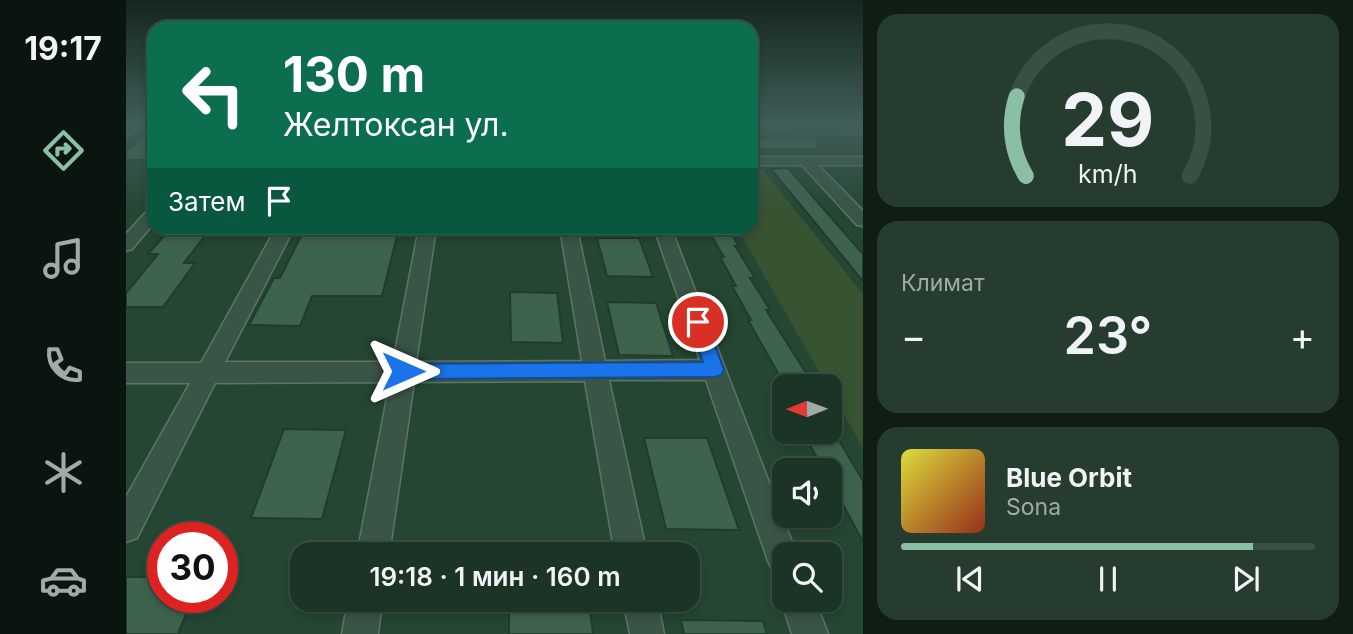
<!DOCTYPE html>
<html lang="ru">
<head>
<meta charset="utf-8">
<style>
  :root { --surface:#1c3426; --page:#253c2e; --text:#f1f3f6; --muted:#a0aaa7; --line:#3a4f43; --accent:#8abfa5 }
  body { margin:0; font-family:Inter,sans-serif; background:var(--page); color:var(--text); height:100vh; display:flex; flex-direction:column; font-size:26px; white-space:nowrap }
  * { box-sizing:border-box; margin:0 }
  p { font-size:23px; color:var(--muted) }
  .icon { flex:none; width:38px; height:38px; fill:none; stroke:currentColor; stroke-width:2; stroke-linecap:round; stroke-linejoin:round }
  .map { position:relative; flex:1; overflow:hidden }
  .drawer { display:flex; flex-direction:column; gap:14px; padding:14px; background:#0f1d15; width:490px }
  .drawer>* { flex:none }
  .hud { position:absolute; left:21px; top:21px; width:611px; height:214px; border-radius:21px; box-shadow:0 4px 10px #0003,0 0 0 2px var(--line); background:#0b6e4f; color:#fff; overflow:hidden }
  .needle { width:46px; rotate:269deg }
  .buttons { position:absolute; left:646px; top:374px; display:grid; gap:14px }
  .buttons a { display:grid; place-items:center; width:70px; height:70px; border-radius:14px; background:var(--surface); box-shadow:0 4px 10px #0003,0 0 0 2px var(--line); font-size:35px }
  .speed { position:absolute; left:21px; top:522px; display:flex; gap:14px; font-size:35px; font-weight:700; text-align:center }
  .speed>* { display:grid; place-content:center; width:91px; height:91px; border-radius:50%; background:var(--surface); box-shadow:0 4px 10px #0003,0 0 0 2px var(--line); line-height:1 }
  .speed .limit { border:10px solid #d22; background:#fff; color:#111 }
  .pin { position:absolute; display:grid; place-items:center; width:60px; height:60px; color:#fff; margin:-30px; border:4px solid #fff; border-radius:50%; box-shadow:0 2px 7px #0007 }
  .me { position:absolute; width:77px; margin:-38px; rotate:90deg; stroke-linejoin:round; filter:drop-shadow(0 0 5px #0008) }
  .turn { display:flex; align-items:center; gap:24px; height:147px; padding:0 21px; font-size:32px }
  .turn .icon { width:91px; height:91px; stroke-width:2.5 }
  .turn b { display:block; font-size:49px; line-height:60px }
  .then { display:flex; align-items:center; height:66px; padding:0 21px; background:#0003; gap:14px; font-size:26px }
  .big { font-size:52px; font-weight:600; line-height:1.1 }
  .drawer .tile { flex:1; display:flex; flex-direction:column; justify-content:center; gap:10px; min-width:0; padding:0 24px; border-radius:21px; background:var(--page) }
  .drawer .dial { align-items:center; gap:0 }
  .dial svg { height:182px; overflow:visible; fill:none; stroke:var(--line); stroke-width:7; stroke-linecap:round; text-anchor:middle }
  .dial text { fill:var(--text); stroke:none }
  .song { display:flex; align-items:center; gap:21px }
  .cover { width:84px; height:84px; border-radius:10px; background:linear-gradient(135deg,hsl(60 70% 55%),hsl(10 70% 35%)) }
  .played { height:7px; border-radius:4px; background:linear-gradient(90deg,var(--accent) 85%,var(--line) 85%) }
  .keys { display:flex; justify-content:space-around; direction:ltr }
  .heat { display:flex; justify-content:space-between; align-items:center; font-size:38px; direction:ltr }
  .trip { position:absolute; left:164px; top:542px; width:410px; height:70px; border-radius:21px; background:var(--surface); box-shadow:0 4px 10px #0003,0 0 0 2px var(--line); font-weight:600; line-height:70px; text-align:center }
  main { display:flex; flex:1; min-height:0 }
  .menu { display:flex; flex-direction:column; width:126px; justify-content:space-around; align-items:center; background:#0b150f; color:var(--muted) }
  .menu .icon { width:49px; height:49px }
  .menu .selected { color:var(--accent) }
  .menu b { font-size:32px; color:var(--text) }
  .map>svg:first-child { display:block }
  .green { fill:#385331 }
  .building { fill:#3e634d; stroke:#203c2c; stroke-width:2 }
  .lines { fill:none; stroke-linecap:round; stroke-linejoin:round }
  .minor-casing { stroke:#5b7566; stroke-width:3 }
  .minor { fill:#3a5545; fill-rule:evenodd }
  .route { fill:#1a73e8; stroke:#114b97; stroke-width:2 }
</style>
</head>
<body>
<main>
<nav class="menu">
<b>19:17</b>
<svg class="icon selected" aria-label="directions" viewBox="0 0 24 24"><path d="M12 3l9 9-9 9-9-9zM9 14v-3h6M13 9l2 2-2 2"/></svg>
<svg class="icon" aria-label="music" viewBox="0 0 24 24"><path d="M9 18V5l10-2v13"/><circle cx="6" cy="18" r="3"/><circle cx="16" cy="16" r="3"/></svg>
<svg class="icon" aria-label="phone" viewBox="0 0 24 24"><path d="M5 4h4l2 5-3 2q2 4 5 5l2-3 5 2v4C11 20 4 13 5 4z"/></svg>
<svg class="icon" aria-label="climate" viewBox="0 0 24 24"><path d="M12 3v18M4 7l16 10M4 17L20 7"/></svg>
<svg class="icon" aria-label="car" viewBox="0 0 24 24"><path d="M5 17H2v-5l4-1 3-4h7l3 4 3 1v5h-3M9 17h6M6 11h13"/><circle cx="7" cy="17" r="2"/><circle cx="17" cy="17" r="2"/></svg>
</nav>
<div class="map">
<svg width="737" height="634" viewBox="0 0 737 634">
  <rect width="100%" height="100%" fill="#254632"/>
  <g class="green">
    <polygon points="625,123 737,123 737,135 625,134"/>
    <polygon points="636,169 737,294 737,448 611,228 625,228 625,170"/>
  </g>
  <g class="building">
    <polygon points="28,128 28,156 23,160 0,160 0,151"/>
    <polygon points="625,138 691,138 691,149 635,149"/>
    <polygon points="662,168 737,254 737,281 645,169"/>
    <polygon points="45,228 85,228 58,263 69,263 37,307 0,307 0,293 32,254 22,254"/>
    <polygon points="179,228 273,228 256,296 186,296 174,326 123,325 148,278 154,278"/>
    <polygon points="581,228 601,228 613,246 609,246 629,278 624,278 644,310 640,310 689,387 660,387 622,320 625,320 606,286 610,286 594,257 598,257"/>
    <polygon points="471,238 513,238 527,277 481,276"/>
    <polygon points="384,292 431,293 437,343 385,342"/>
    <polygon points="481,302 530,303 547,356 493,355"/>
    <polygon points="158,429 220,430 196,519 125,518"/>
    <polygon points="677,432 708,432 737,481 737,542 704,480 704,471 698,471"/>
    <polygon points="518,438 581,438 613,530 540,529"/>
    <polygon points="0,577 37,577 37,597 67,597 52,634 0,634"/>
    <polygon points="383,600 463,600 467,634 383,634"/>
    <polygon points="555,620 637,621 641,634 558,634"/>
  </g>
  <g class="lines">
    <g class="minor-casing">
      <g id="minor">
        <polygon points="4,123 18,123 0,137 0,127"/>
        <polygon points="625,157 737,157 737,165 692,165 737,211 737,226 731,225 676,165 625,165"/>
        <polygon points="28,208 28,223 6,249 0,251 0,234 22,210"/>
        <polygon points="150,228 168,228 99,362 267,362 293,228 310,228 290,362 456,361 434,228 451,228 479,361 574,360 528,228 545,228 671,555 658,555 658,577 647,572 642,561 580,380 483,380 521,555 489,555 459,381 288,382 263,555 231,555 264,382 89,383 11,538 0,542 0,497 64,383 0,383 0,363 75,363"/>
        <polygon points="658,593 658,600 689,600 702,634 666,634 655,600"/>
        <polygon points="222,600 256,600 252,634 216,634"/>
        <polygon points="497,600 531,600 538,634 504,634"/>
      </g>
    </g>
    <use href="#minor" class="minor"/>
  </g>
  <linearGradient id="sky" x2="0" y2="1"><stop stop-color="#14261c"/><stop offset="0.58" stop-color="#405d5a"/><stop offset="1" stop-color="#405d5a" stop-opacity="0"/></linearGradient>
  <rect width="737" height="212" fill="url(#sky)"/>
  <polygon class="route" points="572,316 580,322 598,370 595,375 589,377 277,379 271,377 268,371 271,366 277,364 577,362 564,322"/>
</svg>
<div class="buttons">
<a><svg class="needle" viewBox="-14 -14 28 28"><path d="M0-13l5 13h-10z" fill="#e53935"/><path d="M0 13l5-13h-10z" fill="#a0aaa7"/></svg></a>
<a><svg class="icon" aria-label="sound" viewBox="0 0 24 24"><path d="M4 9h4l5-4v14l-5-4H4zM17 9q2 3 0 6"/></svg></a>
<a><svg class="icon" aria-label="search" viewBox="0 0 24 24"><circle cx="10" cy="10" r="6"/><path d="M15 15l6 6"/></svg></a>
</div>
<div class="speed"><div class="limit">30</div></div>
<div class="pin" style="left:572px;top:322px;background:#d93025"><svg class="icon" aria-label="arrive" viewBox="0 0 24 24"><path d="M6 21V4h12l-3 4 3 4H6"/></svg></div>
<svg class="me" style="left:277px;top:371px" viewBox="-20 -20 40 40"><path d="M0-17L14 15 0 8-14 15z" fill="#1a73e8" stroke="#fff" stroke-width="4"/></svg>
<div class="trip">19:18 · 1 мин · 160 m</div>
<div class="hud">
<div class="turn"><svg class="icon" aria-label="left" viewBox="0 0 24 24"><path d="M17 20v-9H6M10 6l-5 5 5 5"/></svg><div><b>130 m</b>Желтоксан ул.</div></div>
<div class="then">Затем<svg class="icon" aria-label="arrive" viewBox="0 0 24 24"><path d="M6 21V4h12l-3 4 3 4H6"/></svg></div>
</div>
</div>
<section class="drawer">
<div class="tile dial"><svg viewBox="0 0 100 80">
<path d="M14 69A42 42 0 1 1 86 69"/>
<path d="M14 69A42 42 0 0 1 10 34" stroke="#8abfa5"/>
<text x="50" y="56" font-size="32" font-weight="700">29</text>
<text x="50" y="72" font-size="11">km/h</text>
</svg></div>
<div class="tile"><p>Климат</p>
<div class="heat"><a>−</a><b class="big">23°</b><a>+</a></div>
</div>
<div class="tile">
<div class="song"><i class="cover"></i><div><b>Blue Orbit</b><p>Sona</p></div></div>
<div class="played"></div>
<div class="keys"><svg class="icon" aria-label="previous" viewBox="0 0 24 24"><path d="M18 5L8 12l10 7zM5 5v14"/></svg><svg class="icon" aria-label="pause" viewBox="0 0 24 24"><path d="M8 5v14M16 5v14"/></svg><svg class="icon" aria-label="next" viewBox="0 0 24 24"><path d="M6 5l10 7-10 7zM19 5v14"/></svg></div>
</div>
</section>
</main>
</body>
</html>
